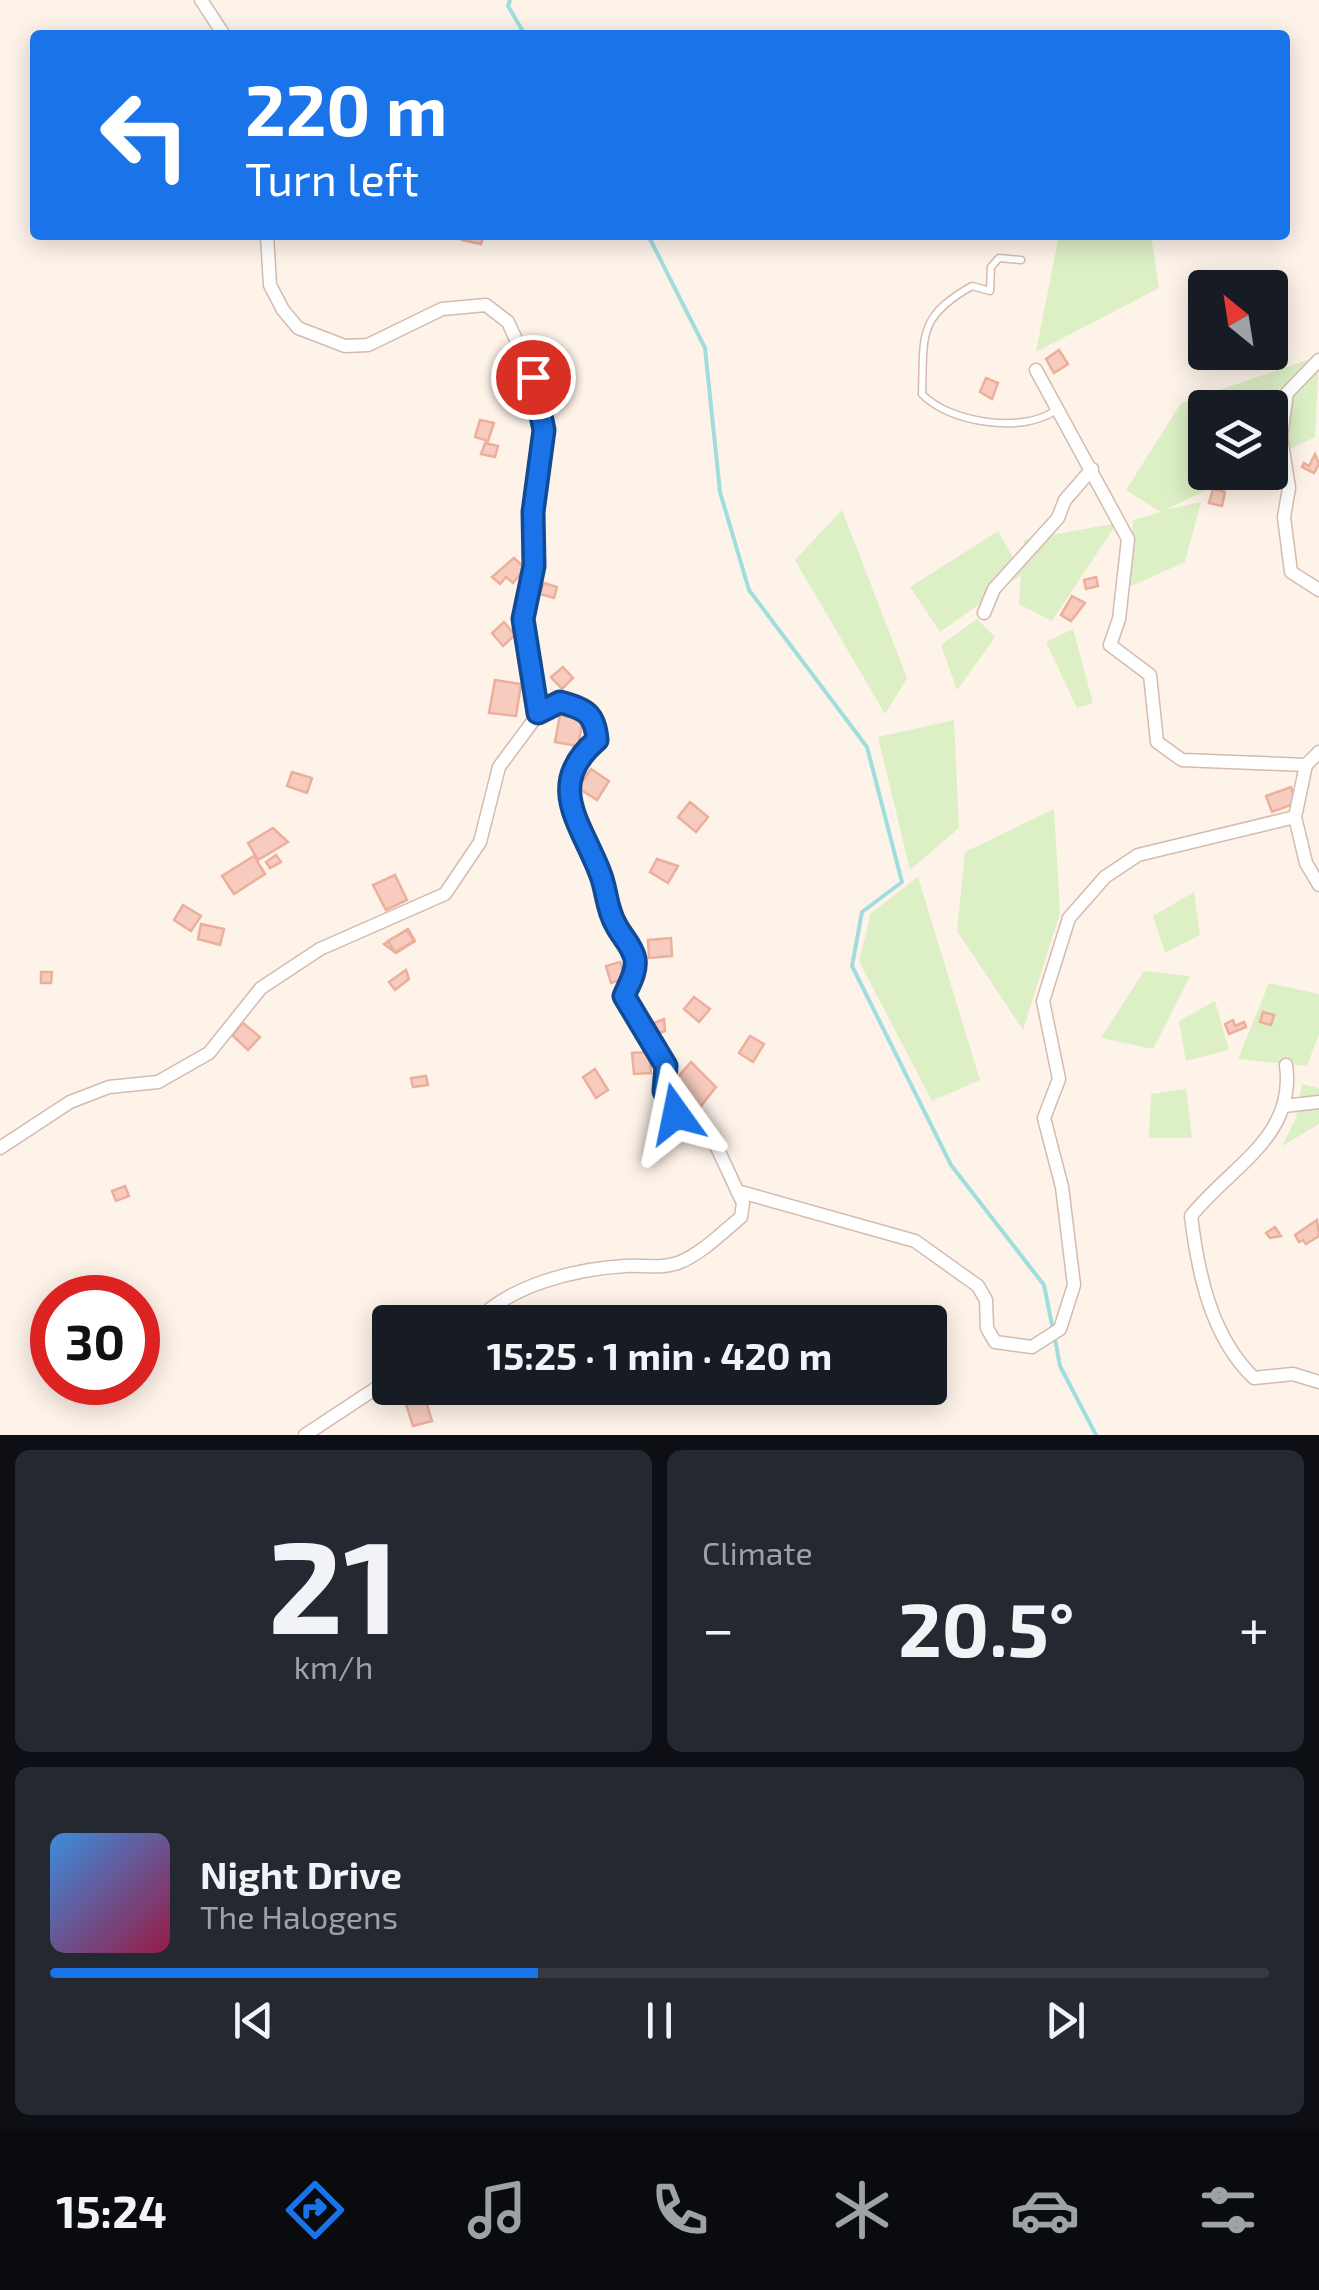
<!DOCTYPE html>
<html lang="en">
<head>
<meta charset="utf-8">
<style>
  :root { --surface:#171b24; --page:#242831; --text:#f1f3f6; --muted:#9ea1a6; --line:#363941; --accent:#1a73e8 }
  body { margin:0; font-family:"Exo 2",sans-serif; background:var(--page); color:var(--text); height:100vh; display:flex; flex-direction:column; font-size:38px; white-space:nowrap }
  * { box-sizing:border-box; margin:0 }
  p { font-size:32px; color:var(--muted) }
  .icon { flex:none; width:55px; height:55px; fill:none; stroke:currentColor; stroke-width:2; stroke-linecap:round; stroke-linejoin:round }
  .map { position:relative; height:1435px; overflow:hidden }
  .sheet { display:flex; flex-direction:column; gap:15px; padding:15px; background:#0d0f14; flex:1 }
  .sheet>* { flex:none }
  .guide { position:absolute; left:30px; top:30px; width:1260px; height:210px; border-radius:10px; box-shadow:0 5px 25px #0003; background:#1a73e8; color:#fff; overflow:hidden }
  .needle { width:65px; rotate:330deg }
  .buttons { position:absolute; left:1188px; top:270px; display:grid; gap:20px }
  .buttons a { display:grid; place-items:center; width:100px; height:100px; border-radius:10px; background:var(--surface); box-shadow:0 5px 25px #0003; font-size:50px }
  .speed { position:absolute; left:30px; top:1275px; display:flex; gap:20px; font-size:50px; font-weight:700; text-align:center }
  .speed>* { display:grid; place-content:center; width:130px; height:130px; border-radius:50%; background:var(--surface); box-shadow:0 5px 25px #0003; line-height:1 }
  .speed .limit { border:15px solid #d22; background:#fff; color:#111 }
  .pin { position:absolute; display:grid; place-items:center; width:85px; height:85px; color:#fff; margin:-42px; border:5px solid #fff; border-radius:50%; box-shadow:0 2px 10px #0007 }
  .me { position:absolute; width:110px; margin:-55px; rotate:348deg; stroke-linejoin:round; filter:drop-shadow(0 0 8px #0008) }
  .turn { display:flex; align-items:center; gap:35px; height:210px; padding:0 50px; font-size:45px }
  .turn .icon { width:130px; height:130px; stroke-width:2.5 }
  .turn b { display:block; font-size:70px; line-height:85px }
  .big { font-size:75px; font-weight:700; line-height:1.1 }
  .sheet .card { flex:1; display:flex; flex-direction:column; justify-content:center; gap:15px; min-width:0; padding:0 35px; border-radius:15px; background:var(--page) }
  .sheet .dial { align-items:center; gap:0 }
  .dial b { font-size:130px; line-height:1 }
  .song { display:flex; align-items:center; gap:30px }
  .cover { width:120px; height:120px; border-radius:15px; background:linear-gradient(135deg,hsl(210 70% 55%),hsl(340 70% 35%)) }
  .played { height:10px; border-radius:5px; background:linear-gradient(90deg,var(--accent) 40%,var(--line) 40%) }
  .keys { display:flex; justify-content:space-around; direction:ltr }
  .heat { display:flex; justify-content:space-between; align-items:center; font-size:55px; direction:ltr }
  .sheet .tiles { flex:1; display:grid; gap:15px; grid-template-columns:1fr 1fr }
  .card:last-child { grid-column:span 2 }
  .trip { position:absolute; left:372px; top:1305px; width:575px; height:100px; border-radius:10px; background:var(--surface); box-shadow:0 5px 25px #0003; font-weight:700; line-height:100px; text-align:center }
  .tab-bar { display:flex; height:160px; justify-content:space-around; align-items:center; background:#090b0e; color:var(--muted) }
  .tab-bar .icon { width:70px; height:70px }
  .tab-bar .active { color:var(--accent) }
  .tab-bar b { font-size:45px; color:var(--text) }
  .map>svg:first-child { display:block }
  .green { fill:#dcefc5 }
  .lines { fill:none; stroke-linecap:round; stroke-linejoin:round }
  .stream { stroke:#a0dede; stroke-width:4 }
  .building { fill:#f7ccbe; stroke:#ecaf9c; stroke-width:2.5 }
  .service-casing { stroke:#d5bab0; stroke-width:9 }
  .minor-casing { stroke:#d5bab0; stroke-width:15 }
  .service { stroke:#fff; stroke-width:6 }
  .minor { stroke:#fff; stroke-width:12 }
  .route-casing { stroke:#114b97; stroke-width:25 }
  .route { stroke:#1a73e8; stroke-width:18 }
</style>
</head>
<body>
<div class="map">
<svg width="1319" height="1435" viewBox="0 0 1319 1435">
  <rect width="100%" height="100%" fill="#fef3e9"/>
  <g class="green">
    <polygon points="1059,235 1151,235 1159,288 1036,352"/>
    <polygon points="1319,356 1315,437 1270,459 1270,408 1205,408 1205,472 1242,473 1165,510 1201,502 1185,562 1129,587 1133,520 1161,512 1126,490 1181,403"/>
    <polygon points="842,510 907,678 885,714 795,560"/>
    <polygon points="1117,523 1052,621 1019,604 1021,575 940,632 910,587 998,531 1021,572 1024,540"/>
    <polygon points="977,619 995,637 957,690 941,645"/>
    <polygon points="1073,629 1093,703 1077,708 1046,642"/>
    <polygon points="954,720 959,828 910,870 878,737"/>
    <polygon points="1054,809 1060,913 1023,1030 957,931 965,852"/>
    <polygon points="918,877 980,1080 932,1101 859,961 871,913"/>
    <polygon points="1194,892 1200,935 1165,953 1153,916"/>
    <polygon points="1144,971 1190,976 1153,1049 1101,1038"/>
    <polygon points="1269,983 1319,994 1319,1034 1307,1066 1238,1059"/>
    <polygon points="1215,1001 1229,1050 1186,1061 1179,1021"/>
    <polygon points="1302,1084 1319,1088 1319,1124 1282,1146 1296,1118"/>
    <polygon points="1186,1089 1192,1138 1149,1138 1151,1094"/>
  </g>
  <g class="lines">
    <g class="stream">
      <polyline points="510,0 508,6 525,35"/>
      <polyline points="648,235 705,348 720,492 749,590 867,747 902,882 862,912 852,966 951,1165 1044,1285 1053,1330"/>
      <polyline points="1055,1339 1060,1366 1096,1435"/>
    </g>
  </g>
  <g class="building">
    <polygon points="463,235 484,235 481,244 462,240"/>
    <polygon points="1059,350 1068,364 1054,373 1046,359"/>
    <polygon points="507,357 518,365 504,385 493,377"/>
    <polygon points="986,378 998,383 992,399 980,392"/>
    <polygon points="480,420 494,423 488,441 475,437"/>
    <polygon points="485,443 498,446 495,457 481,454"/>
    <polygon points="1315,454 1319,464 1314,473 1302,467 1304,463 1309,466"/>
    <polygon points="1213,489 1225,492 1222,506 1209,503"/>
    <polygon points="514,558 525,568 513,583 506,577 500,584 492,577"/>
    <polygon points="1096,577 1098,586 1086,589 1084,580"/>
    <polygon points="544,583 557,587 554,598 540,594"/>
    <polygon points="1072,596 1085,603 1071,621 1061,615"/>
    <polygon points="504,622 515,635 503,646 492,633"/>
    <polygon points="563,667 573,678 562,689 551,677"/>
    <polygon points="495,680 521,684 516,716 489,713"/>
    <polygon points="560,715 583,719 578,746 555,742"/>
    <polygon points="591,769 609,781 597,800 578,788"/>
    <polygon points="292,772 312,778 307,793 287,786"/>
    <polygon points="1291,787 1296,803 1272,812 1266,796"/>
    <polygon points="690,802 708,817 696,832 678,817"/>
    <polygon points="273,828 288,842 258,860 248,843"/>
    <polygon points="276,855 281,862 270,868 266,862"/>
    <polygon points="254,856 265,874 234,894 222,876"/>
    <polygon points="657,859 678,866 668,883 650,872"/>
    <polygon points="395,875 407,900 386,910 373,885"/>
    <polygon points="183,905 201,916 191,931 174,920"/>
    <polygon points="201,924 224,929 220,945 198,939"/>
    <polygon points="408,929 415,941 396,953 384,944"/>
    <polygon points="407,930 414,941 395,952 388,941"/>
    <polygon points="671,938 672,956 649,958 648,940"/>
    <polygon points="620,962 625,979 611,983 606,966"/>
    <polygon points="406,970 409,979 395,990 389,982"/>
    <polygon points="41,972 52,972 51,983 41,983"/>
    <polygon points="694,997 710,1009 699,1022 684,1009"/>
    <polygon points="1263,1012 1274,1015 1271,1025 1260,1022"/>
    <polygon points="664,1019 665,1031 656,1034 654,1023"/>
    <polygon points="1233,1020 1235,1026 1244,1022 1246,1027 1229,1034 1225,1024"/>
    <polygon points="243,1023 260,1037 248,1050 232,1035"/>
    <polygon points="750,1036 764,1044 753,1062 739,1053"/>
    <polygon points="649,1052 651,1073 634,1074 632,1053"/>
    <polygon points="691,1062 716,1087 696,1112 671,1085"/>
    <polygon points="595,1069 608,1090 596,1098 583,1077"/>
    <polygon points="426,1076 428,1085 413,1087 411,1078"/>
    <polygon points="125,1186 129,1196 116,1201 112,1191"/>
    <polygon points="1317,1220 1319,1236 1306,1244 1303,1240 1299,1242 1295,1235"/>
    <polygon points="1275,1227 1281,1236 1270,1238 1266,1233"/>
    <polygon points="425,1398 432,1421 413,1426 406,1404"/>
  </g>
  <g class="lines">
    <g class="service-casing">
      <path id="service" d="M1021 260 999 258 991 267 990 291 972 286C917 317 924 336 922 394 949 423 1024 434 1056 410"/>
    </g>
    <g class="minor-casing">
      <g id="minor">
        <polyline points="201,0 224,35"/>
        <polyline points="1319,360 1287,393 1281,437 1289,488 1284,517 1291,572 1319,590"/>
        <polyline points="1036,370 1128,539 1119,619 1110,645 1150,675 1157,742 1182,760 1306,765"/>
        <polyline points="984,613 994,589 1058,518 1065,500 1092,469"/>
        <polyline points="1295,817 1306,765 1319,752"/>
        <path d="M1286 1065C1296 1137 1231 1166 1191 1216 1198 1273 1211 1337 1254 1378L1293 1374 1319 1382"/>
        <polyline points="1284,1106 1319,1102"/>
        <polyline points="0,1148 70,1102 109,1087 158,1082 209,1053 261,988 320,949 445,894 480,842 499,767 539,713 523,619 534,565 533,512 544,430 533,377 508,322 486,305 442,309 368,345 345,346 298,328 283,310 270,285 267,235"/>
        <polyline points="737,1191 915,1241 978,1286 986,1300 987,1328 995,1342 1032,1347 1060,1329 1074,1285 1062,1187 1044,1118 1059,1079 1043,1001 1069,918 1105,877 1138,855 1295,817 1306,863 1319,885"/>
        <path d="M476 1322C510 1285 575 1269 625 1266 644 1265 658 1269 678 1263 701 1254 722 1233 741 1217L743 1203 713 1139 676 1114 664 1091 667 1066 624 996C629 985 637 972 635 959 632 946 622 937 616 925 607 908 607 890 600 873 581 823 544 784 597 741 595 713 585 709 560 702L539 713"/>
        <polyline points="305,1435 390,1379"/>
      </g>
    </g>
    <use href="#service" class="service"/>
    <use href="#minor" class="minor"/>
  </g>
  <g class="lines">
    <g class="route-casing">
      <path id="route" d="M533 377 544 430 533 512 534 566 523 619 538 713 560 702C585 709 595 713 597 740 544 785 581 823 600 873 607 890 606 908 616 925 622 937 632 945 635 959 637 972 629 984 624 996L666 1066 664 1091 676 1114"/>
    </g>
    <use href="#route" class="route"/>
  </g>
</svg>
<div class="buttons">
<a><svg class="needle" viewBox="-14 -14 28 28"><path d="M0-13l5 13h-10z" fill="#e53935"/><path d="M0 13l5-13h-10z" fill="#9ea1a6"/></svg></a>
<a><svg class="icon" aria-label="layers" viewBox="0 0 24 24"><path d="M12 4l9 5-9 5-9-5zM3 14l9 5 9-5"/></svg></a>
</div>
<div class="speed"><div class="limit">30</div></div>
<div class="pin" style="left:533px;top:377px;background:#d93025"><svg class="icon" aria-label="arrive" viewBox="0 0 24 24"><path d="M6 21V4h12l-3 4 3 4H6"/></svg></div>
<svg class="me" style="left:676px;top:1114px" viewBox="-20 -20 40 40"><path d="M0-17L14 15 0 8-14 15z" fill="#1a73e8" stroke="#fff" stroke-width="4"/></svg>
<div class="trip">15:25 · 1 min · 420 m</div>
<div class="guide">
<div class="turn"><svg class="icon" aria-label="left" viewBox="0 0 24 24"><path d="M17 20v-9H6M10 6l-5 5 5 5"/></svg><div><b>220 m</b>Turn left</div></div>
</div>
</div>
<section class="sheet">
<div class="tiles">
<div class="card dial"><b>21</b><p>km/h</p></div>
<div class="card"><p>Climate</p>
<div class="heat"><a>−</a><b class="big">20.5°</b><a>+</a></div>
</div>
<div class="card">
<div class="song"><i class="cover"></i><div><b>Night Drive</b><p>The Halogens</p></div></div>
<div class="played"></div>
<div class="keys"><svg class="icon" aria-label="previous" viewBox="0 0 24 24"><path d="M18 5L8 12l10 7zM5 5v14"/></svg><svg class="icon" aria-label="pause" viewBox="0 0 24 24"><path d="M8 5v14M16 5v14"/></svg><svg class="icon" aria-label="next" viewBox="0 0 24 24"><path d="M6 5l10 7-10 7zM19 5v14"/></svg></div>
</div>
</div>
</section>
<nav class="tab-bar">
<b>15:24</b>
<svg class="icon active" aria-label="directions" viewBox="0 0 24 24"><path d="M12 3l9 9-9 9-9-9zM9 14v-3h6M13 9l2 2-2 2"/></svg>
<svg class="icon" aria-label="music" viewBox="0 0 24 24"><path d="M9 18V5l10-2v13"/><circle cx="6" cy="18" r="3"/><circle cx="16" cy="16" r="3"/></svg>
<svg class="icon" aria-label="phone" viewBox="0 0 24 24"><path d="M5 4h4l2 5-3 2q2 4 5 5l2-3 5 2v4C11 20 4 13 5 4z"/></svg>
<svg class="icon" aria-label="climate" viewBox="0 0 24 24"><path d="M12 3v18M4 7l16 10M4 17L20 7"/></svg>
<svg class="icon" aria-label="car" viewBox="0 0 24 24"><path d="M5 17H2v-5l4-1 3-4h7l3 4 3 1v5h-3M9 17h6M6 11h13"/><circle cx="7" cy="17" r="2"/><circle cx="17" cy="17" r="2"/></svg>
<svg class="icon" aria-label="filters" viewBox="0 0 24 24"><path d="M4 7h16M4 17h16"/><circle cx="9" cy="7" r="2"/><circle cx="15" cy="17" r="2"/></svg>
</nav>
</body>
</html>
